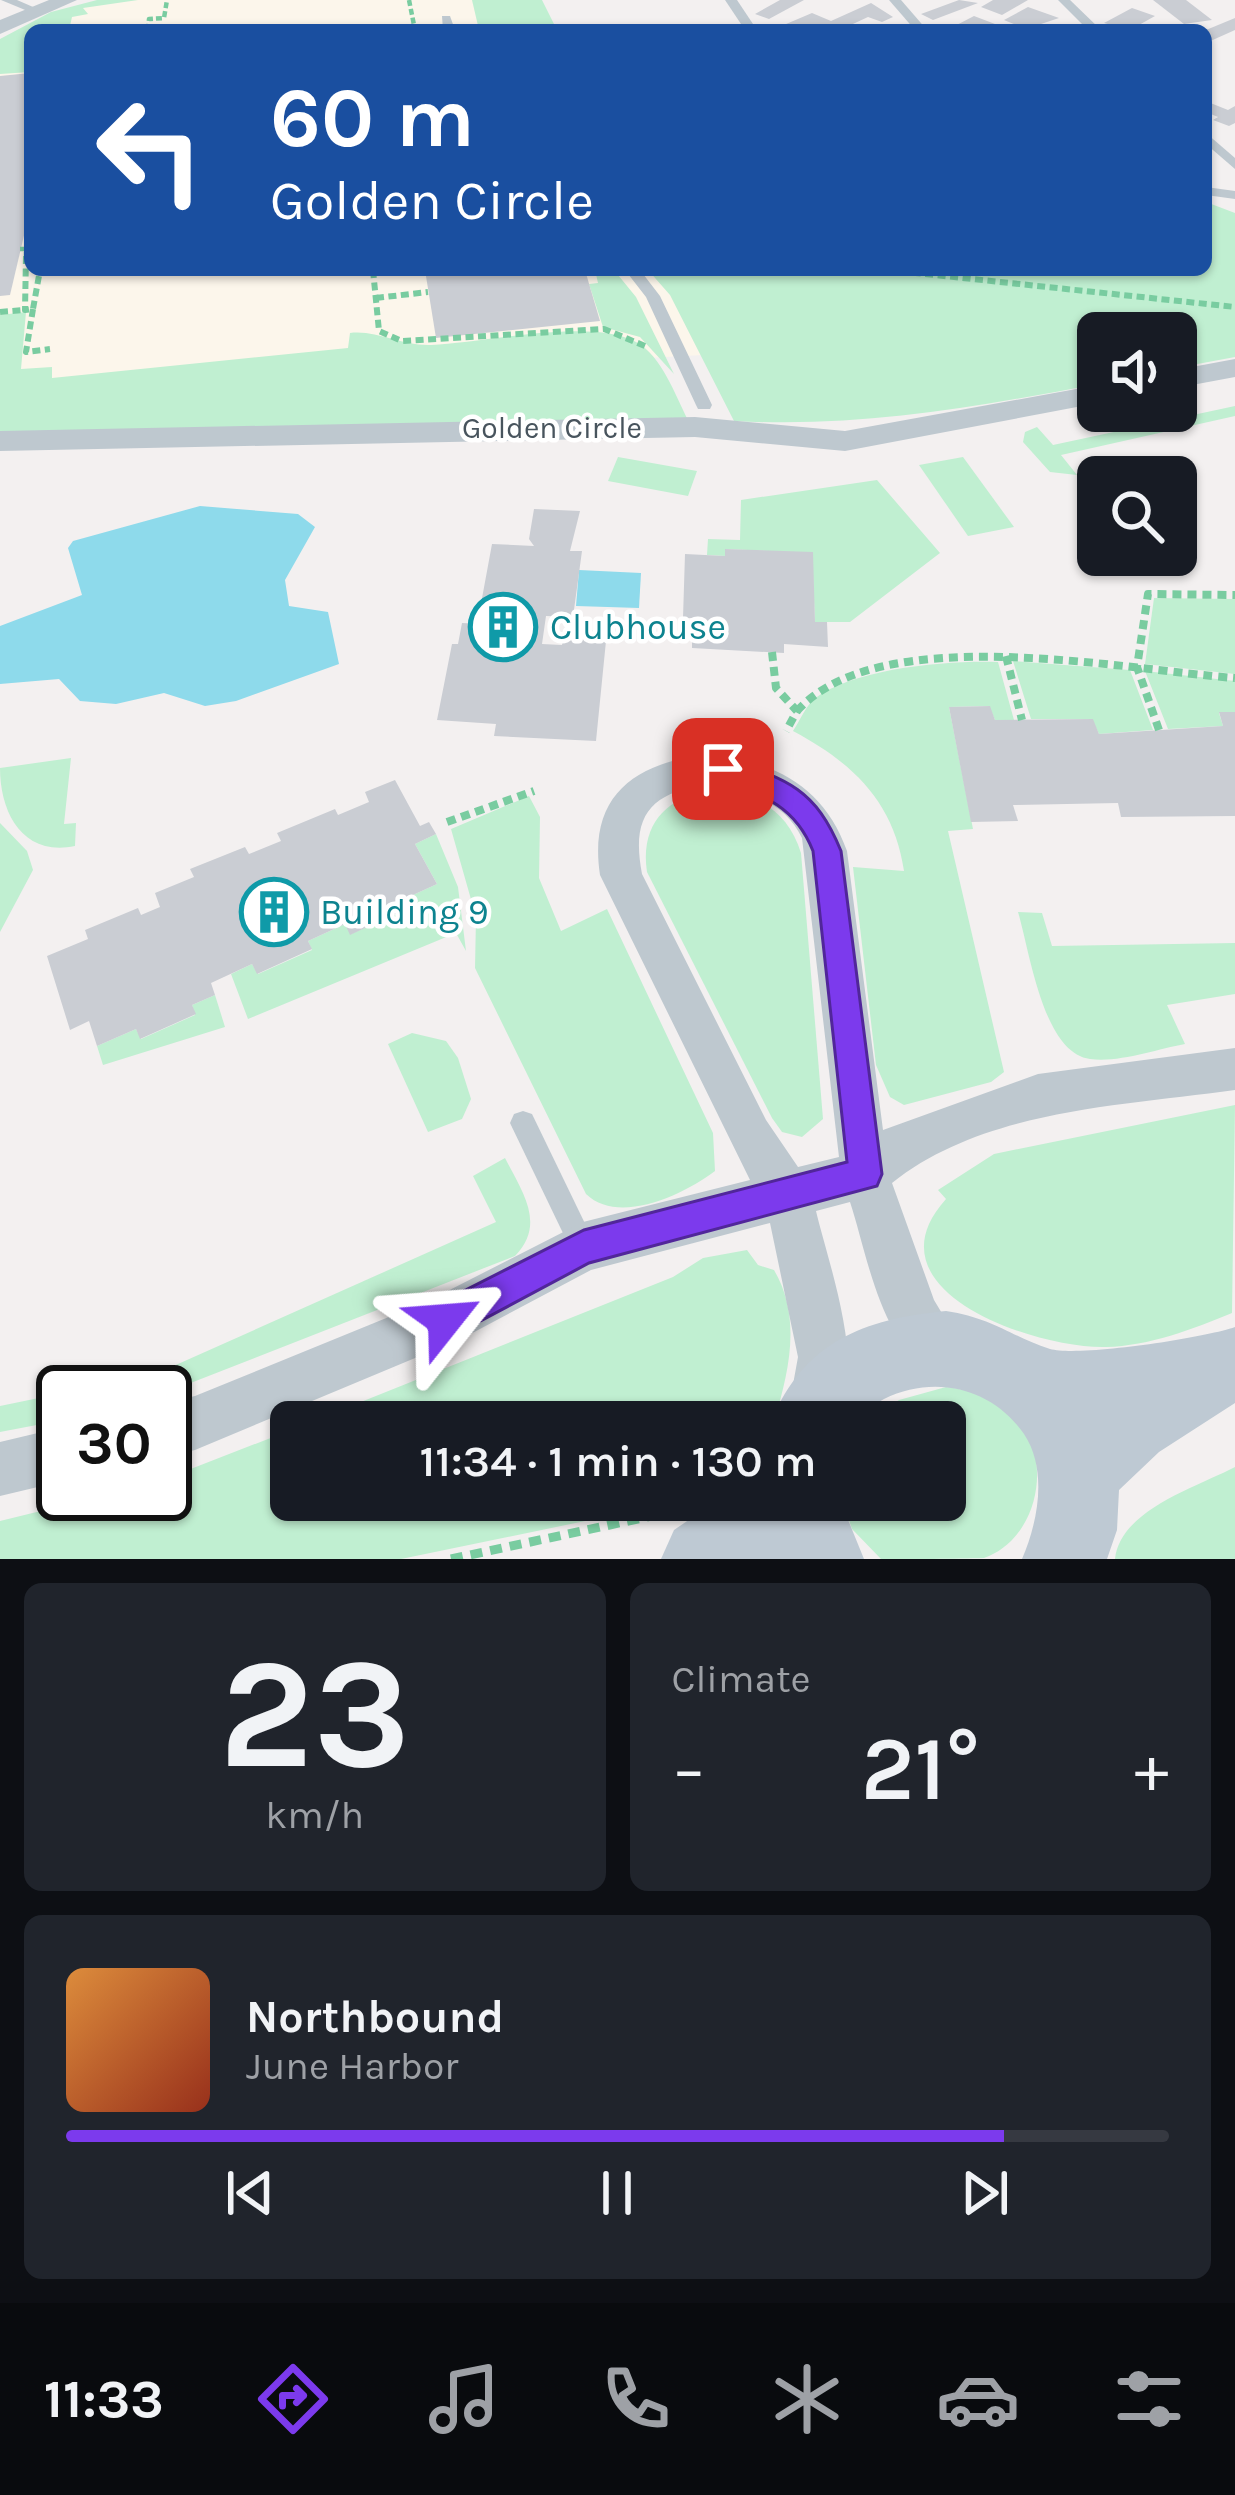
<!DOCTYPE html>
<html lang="en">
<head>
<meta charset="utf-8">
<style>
  :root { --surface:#171b24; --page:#20242c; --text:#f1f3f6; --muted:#9ea1a6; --line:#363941; --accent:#7c3aed }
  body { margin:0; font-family:Karla,sans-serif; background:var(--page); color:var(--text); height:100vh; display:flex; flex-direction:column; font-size:45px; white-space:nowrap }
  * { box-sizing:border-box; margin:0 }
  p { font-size:39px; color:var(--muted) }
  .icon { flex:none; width:66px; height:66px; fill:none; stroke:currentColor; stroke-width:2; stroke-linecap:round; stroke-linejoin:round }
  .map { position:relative; height:1559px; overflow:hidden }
  .details { display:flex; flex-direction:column; gap:24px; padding:24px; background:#0d0f14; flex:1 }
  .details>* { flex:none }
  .banner { position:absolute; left:24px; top:24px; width:1188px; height:252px; border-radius:18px; box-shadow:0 3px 9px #0004; background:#1a4fa0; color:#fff; overflow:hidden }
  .controls { position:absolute; left:1077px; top:312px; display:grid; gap:24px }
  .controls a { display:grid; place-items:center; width:120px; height:120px; border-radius:18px; background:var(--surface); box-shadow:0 3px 9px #0004; font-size:60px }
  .speed { position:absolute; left:36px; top:1365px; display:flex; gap:24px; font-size:60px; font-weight:700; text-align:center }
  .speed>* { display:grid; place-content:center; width:156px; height:156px; border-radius:50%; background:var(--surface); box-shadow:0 3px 9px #0004; line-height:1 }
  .speed .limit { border:6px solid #111; border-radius:18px; background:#fff; color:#111 }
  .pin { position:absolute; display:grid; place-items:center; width:102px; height:102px; color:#fff; margin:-51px; border-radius:24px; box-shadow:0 6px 18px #0006 }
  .me { position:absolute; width:132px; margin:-66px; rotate:62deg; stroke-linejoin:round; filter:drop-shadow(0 0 9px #0008) }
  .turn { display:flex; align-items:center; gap:42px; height:252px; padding:0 48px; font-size:54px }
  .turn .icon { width:156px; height:156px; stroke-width:2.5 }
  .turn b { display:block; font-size:84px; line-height:102px }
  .big { font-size:90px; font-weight:600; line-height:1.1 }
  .details .card { flex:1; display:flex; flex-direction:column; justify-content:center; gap:18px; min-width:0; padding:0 42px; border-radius:18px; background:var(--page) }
  .details .dial { align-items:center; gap:0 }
  .dial b { font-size:156px; line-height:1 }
  .song { display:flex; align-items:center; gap:36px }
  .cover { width:144px; height:144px; border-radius:18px; background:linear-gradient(135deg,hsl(30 70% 55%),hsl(10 70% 35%)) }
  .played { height:12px; border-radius:6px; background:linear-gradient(90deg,var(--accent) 85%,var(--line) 85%) }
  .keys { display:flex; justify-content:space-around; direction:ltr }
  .heat { display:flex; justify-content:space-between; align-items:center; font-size:66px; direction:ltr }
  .details .tiles { flex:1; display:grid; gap:24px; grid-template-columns:1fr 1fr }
  .card:last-child { grid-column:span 2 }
  .trip { position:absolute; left:270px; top:1401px; width:696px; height:120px; border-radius:18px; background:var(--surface); box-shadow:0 3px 9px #0004; font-weight:600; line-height:120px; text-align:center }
  .tabs { display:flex; height:192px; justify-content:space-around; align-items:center; background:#090b0e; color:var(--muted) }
  .tabs .icon { width:84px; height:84px }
  .tabs .active { color:var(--accent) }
  .tabs b { font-size:54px; color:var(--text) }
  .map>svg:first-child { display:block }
  .commercial { fill:#fcf6eb }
  .green { fill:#c0efd1 }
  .water { fill:#8edaeb }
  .building { fill:#cacdd3 }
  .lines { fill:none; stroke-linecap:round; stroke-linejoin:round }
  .path-far3 { stroke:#79cca0; stroke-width:4.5; stroke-dasharray:6 3; stroke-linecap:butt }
  .path-far2 { stroke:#79cca0; stroke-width:6; stroke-dasharray:8 4.5; stroke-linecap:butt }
  .path-far1 { stroke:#79cca0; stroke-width:8; stroke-dasharray:9 6; stroke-linecap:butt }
  .path { stroke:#79cca0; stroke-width:9; stroke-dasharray:12 8; stroke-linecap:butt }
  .lane { fill:#bec8cf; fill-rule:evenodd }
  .street { fill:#bec8cf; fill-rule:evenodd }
  .secondary { fill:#bec9d3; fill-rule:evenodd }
  .route { fill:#7c3aed; stroke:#51269a; stroke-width:3 }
  .labels { text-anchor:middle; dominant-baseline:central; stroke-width:9; stroke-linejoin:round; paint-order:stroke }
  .far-street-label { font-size:30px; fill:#48545d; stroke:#fff }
  .culture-label { font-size:36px; fill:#0d838f; stroke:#fff; text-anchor:start }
</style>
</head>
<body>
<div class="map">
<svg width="1235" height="1559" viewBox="0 0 1235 1559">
  <rect width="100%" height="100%" fill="#f3f0f0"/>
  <polygon class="commercial" points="100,0 478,0 487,30 30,30 30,270 674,270 741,353 0,392 0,44 33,23"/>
  <g class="green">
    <polygon points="97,0 138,0 83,8 88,14 72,17 69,30 30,30 30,72 0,74 0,39 51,12"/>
    <polygon points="472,0 542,0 557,30 479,30"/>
    <path d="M1206 202 1235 213V357L1176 368V333H1098V384C975 407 860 428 734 421L670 295 648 270H1206Z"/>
    <polygon points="595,270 614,270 636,297 674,374 640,337 603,327 589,284 598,283"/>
    <path d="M26 312 21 369 52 367V378L348 348 350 333C378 330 400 346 431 345 484 343 591 317 636 342 662 356 675 395 688 420L0 434V315Z"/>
    <polygon points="1235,406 1235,416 1061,455 1077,475 1050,472 1023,442 1025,432 1037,427 1053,445"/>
    <polygon points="618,457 697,471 688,496 608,481"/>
    <polygon points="963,457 1014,527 968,536 919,465"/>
    <polygon points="877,480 940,553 850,622 815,622 812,553 726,549 725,556 707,555 708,539 740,540 741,500"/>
    <polygon points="1154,598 1235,599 1235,674 1145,664"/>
    <polygon points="1013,661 1130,670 1153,730 1099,734 1092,719 1031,719"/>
    <path d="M998 662 1014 720H995L989 706 949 707 973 829 948 831 1004 1072 991 1082 904 1105 890 1097 876 1065 853 867 904 871C894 802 853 763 793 731 799 722 806 706 814 699 854 668 949 660 998 662Z"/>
    <polygon points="1145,671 1235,681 1235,712 1219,713 1223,726 1168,729"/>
    <path d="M71 758 64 824 76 823 75 846C23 857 0 813 0 768Z"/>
    <path d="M708 791C753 791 787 808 801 853L823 1119 802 1137 782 1132 772 1118 647 872C640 827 664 798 708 791Z"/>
    <path d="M529 796 540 817 539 878 561 931 607 909 713 1133 715 1171C682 1196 618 1225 586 1194L475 968 476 917 451 829Z"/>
    <polygon points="0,823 27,851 33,870 0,932"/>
    <polygon points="436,834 458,887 466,951 456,933 248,1019 231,974 252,964 258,974 312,950 308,941 345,924 351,934 406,910 402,900 437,884 415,844"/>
    <path d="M1018 912 1042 913 1052 946 1235 943V994L1167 1005 1185 1044C1157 1049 1119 1063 1090 1059 1043 1053 1030 952 1018 912Z"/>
    <polygon points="215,995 225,1027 103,1065 97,1046 136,1029 141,1039 195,1015 192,1005"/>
    <polygon points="412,1033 446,1041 458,1058 471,1099 462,1119 428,1132 388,1044"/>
    <path d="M1235 1105 1232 1313C1193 1329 1149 1346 1106 1347 1036 1349 863 1291 946 1199L938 1190 994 1154Z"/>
    <path d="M505 1158C523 1193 546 1224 515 1256L165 1393 66 1392 169 1368 496 1222 473 1176Z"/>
    <path d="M747 1250 758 1265 774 1270C802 1318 789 1371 774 1422H311L673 1277 703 1258Z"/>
    <path d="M946 1387C970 1390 997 1397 1015 1415 1054 1456 1040 1538 984 1558 956 1559 911 1559 881 1559L852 1529 842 1500H945V1422H862L899 1400Z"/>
    <polygon points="63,1393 63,1420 0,1432 0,1406"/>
    <polygon points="291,1430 291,1500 687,1500 401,1559 0,1559 0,1521 110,1494 165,1494 165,1479"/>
    <path d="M1235 1467V1559H1115C1120 1510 1197 1487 1235 1467Z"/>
  </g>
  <g class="water">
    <polygon points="200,506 298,514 315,527 285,580 289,606 328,612 339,664 236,701 205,706 164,693 116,704 80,701 59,679 0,684 0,626 82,595 68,548 73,541"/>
    <polygon points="579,570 641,573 639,608 576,606"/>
  </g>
  <g class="building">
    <polygon points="780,0 804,0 769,19 755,14"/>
    <polygon points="959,0 978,3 933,20 921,14"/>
    <polygon points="993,0 1028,0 1002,15 981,7"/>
    <polygon points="1153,0 1186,0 1212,20 1184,24"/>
    <polygon points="871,3 893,17 882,22 868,17 840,30 824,24 810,30 772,30 812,13 831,21"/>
    <polygon points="1028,7 1059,18 1026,29 1004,20"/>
    <polygon points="1132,8 1155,16 1130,30 1104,23"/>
    <polygon points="974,16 995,24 983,30 947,30"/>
    <polygon points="1235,18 1235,30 1206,43 1206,30"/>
    <polygon points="30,73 30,210 10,295 0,296 0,76"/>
    <polygon points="1208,102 1228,110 1235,106 1235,123 1229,126 1213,120 1218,117 1206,112"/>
    <polygon points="425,270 585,270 600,321 436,338"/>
    <polygon points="534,509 580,511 570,551 582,551 573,617 546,616 542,644 562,645 565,629 607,631 596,741 494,736 496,724 437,720 452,644 458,644 462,623 504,625 506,611 480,609 492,544 534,546 529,539"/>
    <polygon points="725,549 813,552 815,622 827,622 828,647 784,644 784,653 692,648 692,618 683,618 685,554 725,556"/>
    <polygon points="990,706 995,720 1093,719 1099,734 1223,726 1219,712 1235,712 1235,816 1121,817 1118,803 1013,805 1018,821 971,822 949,707"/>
    <polygon points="395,780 420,826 429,822 436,834 415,844 437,884 402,900 406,909 350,935 345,924 308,941 312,949 257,974 252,964 211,983 215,995 192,1005 196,1014 140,1039 136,1029 97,1046 89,1021 70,1030 47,956 88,939 85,930 138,908 141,915 160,907 155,893 194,877 190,869 245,847 249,854 281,841 277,833 335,809 338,815 369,802 365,792"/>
  </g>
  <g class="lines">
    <g class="path-far3">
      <polyline points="409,0 415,30"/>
      <polyline points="148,30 149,19 164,18 167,0"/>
      <polyline points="20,249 26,249 26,259"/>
    </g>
    <g class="path-far2">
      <polyline points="26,256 25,310 33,309 40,270"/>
      <polyline points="373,270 379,331 402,341 604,329 645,346"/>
      <polyline points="888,270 1235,307"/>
      <polyline points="376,298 428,292"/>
      <polyline points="33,309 26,352 50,349"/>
      <polyline points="0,312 25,310"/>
    </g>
    <g class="path-far1">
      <polyline points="772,652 776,688 797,711 786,731"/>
      <polyline points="1006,656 1022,720"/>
      <path d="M797 711C880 619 1124 670 1235 678"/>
      <polyline points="1159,730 1137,667 1148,594 1235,595"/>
      <polyline points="447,822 534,791"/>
    </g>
    <polyline class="path" points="451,1559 661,1514"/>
    <g class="lane">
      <polygon points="1,0 17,0 40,10 30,12"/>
      <polygon points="725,0 737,0 757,30 745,30"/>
      <polygon points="889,0 901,0 927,30 915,30"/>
      <polygon points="1058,0 1070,0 1101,30 1088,30"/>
      <polygon points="442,16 450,16 455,30 443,30"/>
      <polygon points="1206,133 1235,158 1235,169 1206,144"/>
      <polygon points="1206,187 1235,191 1235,199 1206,195"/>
      <polygon points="625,270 640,270 660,296 712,405 710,409 698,409 696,405 646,297"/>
      <polygon points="523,1111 532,1114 592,1238 596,1247 592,1256 583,1260 574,1256 510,1123 514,1114"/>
    </g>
    <g class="street">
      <polygon points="49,0 77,0 0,34 0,20"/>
      <polygon points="1235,359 1235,377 1176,388 1176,370"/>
      <polygon points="1098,385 1098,403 845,451 695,437 0,451 0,431 695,417 845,431"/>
      <path d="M708 754C774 761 824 786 847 851L883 1130 1038 1074 1235 1048V1090C1122 1106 985 1109 892 1183L934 1300 961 1345 953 1363 935 1371C881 1348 867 1253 850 1202L816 1211C827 1259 873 1385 831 1422L798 1420 790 1401 798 1357 770 1223 591 1270 463 1338 195 1450 165 1457V1403L195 1396 428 1301 583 1222 750 1180 600 875C588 796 634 763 708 754ZM708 785C745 789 785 801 802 838L839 1157 798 1167 766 1120 642 874C631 817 649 792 708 785Z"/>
      <polygon points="63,1427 63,1481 0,1496 0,1442"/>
    </g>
    <g class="secondary">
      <path d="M946 1311C993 1318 1012 1337 1050 1349 1080 1357 1204 1338 1235 1327V1403L1159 1452 1119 1490 1117 1530 1107 1559H1022C1038 1522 1048 1470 1024 1434 992 1388 935 1374 884 1399 873 1404 865 1418 855 1422 840 1428 789 1422 771 1422 804 1342 863 1319 946 1311Z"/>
      <polygon points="718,1500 840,1500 864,1559 661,1559 674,1530"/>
    </g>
  </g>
  <path class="route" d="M723 758C786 779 815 787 841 851L882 1174 877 1186 589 1263 458 1333 445 1338 432 1333 427 1320 432 1307 584 1230 847 1162 813 851C794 803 759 794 713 777L709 769Z"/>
  <defs>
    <g id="building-ring" transform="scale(3.45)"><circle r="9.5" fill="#fff" stroke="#0f9aa8" stroke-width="1.5"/><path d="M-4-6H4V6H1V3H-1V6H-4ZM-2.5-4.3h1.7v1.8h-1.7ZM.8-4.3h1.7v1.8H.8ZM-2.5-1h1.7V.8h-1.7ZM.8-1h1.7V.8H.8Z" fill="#0f9aa8"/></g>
  </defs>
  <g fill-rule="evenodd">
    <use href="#building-ring" x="503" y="627"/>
    <use href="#building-ring" x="274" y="912"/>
  </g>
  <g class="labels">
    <g class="far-street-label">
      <text x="552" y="428">Golden Circle</text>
    </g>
    <g class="culture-label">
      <text x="550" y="627">Clubhouse</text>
      <text x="320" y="912">Building 9</text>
    </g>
  </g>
</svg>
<div class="controls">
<a><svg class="icon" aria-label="sound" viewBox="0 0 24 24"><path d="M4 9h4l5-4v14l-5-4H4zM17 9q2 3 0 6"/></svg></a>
<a><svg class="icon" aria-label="search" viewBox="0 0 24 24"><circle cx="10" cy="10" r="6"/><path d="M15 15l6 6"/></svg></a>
</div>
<div class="speed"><div class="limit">30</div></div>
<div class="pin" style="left:723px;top:769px;background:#d93025"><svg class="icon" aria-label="arrive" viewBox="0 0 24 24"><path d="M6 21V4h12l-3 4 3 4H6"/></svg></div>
<svg class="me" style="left:445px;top:1320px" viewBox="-20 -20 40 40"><path d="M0-17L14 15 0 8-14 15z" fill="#7c3aed" stroke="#fff" stroke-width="4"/></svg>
<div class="trip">11:34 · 1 min · 130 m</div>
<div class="banner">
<div class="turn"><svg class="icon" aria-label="left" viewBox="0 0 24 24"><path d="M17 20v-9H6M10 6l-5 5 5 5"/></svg><div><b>60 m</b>Golden Circle</div></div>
</div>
</div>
<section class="details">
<div class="tiles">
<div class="card dial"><b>23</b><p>km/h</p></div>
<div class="card"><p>Climate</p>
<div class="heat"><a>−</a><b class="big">21°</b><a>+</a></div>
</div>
<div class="card">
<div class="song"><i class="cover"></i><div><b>Northbound</b><p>June Harbor</p></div></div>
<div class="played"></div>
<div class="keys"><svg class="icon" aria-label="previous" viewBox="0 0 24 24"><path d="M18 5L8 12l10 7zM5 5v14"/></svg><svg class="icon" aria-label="pause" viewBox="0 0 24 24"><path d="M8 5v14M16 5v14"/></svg><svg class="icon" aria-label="next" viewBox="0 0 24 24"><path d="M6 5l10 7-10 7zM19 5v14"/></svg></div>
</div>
</div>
</section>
<nav class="tabs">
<b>11:33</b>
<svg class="icon active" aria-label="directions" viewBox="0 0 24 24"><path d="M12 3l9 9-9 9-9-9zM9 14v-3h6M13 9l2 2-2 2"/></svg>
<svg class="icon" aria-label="music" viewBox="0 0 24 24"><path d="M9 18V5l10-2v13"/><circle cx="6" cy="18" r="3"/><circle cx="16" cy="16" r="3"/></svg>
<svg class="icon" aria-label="phone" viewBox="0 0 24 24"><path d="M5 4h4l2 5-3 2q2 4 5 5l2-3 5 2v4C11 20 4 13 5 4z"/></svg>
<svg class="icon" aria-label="climate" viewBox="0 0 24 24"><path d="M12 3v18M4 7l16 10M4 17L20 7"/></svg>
<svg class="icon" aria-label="car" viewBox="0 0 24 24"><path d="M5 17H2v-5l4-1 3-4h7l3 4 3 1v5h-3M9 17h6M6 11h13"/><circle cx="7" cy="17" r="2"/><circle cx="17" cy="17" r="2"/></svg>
<svg class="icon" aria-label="filters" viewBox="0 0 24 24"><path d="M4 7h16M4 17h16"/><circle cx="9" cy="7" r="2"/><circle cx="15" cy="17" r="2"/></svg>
</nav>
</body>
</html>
